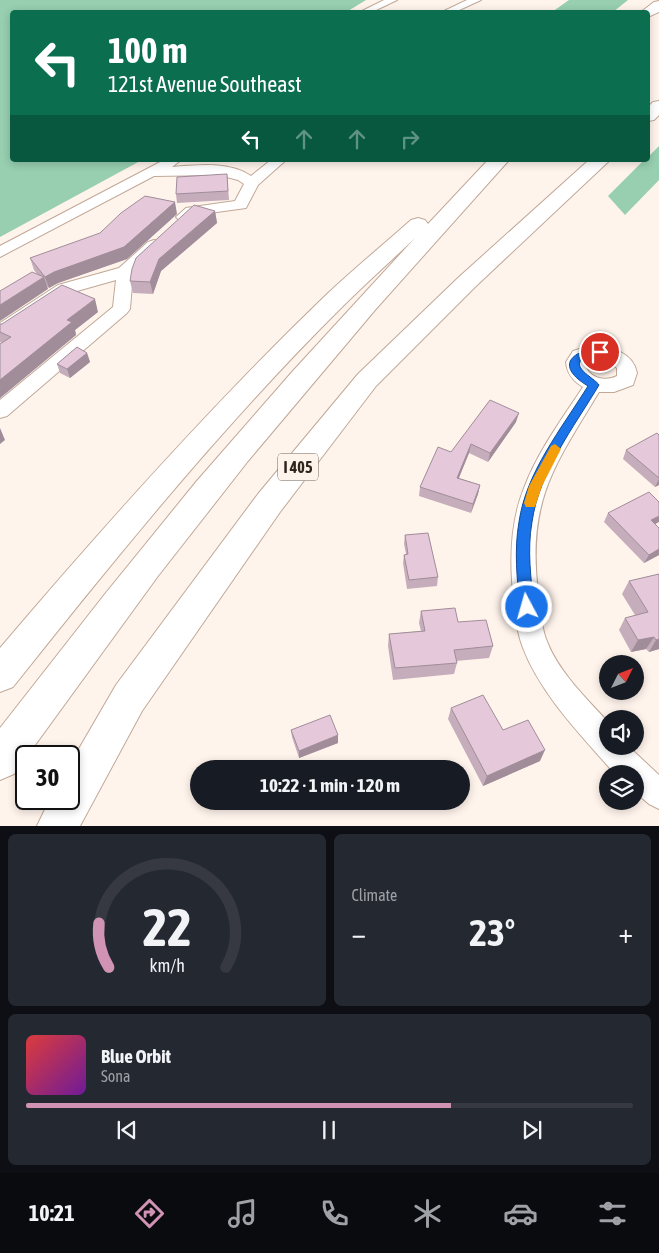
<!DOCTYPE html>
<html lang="en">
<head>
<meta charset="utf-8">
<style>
  :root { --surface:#171b24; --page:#242831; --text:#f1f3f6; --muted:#9ea1a6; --line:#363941; --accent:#d093b3 }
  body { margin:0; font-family:"Asap Condensed",sans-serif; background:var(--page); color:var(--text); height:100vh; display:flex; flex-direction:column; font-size:19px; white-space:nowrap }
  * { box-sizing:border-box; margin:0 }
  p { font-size:16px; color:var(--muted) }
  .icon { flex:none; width:28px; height:28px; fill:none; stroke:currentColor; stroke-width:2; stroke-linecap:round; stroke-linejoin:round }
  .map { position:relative; height:826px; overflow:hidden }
  .details { display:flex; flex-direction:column; gap:8px; padding:8px; background:#0d0f14; flex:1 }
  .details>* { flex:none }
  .banner { position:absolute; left:10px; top:10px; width:640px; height:152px; border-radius:5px; box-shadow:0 2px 8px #0003; background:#0b6e4f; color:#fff; overflow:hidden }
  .needle { width:32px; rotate:48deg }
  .fabs { position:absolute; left:599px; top:655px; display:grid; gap:10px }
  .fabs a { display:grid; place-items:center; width:45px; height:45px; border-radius:50%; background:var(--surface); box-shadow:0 2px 8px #0003; font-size:25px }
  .speed { position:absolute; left:15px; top:745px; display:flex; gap:10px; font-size:25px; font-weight:700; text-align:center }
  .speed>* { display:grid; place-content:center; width:65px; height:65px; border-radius:50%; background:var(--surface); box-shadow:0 2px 8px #0003; line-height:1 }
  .speed .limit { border:2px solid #111; border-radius:8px; background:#fff; color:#111 }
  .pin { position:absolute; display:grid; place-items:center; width:42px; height:42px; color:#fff; margin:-21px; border:2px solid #fff; border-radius:50%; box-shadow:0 1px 5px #0007 }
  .me { position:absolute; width:55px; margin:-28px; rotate:354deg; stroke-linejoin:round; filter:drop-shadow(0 0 4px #0008) }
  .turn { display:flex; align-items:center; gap:18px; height:105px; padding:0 15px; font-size:22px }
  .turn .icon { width:65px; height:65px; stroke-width:2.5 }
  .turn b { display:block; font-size:35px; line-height:42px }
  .lanes { display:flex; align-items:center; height:48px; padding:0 15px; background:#0003; justify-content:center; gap:25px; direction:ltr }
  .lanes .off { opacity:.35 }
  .big { font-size:38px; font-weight:700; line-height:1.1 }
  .details .widget { flex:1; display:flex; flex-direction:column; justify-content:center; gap:8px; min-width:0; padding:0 18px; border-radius:8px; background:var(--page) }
  .details .dial { align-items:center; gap:0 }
  .dial svg { height:130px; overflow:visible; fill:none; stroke:var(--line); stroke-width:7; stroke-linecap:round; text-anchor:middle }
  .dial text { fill:var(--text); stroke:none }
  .song { display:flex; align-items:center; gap:15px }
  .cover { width:60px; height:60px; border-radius:8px; background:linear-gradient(135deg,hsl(0 70% 55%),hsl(280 70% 35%)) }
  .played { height:5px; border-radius:2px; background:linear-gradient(90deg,var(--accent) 70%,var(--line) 70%) }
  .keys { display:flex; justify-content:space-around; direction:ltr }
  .heat { display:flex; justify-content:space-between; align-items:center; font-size:28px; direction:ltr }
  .details .tiles { flex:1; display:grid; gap:8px; grid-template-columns:1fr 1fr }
  .widget:last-child { grid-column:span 2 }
  .trip { position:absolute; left:190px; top:760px; width:280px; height:50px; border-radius:25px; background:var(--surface); box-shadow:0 2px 8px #0003; font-weight:700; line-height:50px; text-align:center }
  .tab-bar { display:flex; height:80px; justify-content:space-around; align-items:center; background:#090b0e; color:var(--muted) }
  .tab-bar .icon { width:35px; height:35px }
  .tab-bar .current { color:var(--accent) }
  .tab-bar b { font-size:22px; color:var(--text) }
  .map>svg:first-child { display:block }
  .forest { fill:#97cfb0 }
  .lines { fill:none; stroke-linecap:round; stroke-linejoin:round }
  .minor-casing { stroke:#c1a897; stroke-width:2 }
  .highway-casing { stroke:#c1a897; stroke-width:2 }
  .minor { fill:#fff; fill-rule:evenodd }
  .highway { fill:#fff; fill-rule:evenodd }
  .wall { fill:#c5adbb }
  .shaded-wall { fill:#a08d99 }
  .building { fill:#e5c9da; stroke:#a08d99 }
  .route { fill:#1a73e8; stroke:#114b97 }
  .slow { fill:#f59e0b }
  .labels { text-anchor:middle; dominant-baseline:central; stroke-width:4; stroke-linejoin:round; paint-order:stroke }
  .shield { fill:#fff4ec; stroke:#6e645d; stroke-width:1 }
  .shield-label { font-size:16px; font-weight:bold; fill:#302620 }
</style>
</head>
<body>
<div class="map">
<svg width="659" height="826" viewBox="0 0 659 826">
  <rect width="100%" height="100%" fill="#fff4ec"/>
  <g class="forest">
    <polygon points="0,0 366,0 348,11 341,12 12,12 12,160 142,160 0,237"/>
    <polygon points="569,0 628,0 613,12 552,12"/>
    <polygon points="659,146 659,180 625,215 608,196 644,160 648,160 648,157"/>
  </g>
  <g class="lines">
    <g class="minor-casing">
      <g id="minor">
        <polygon points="384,0 397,0 372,12 360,12"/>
        <polygon points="467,0 481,0 455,12 442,12"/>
        <path d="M164 160H181L172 167C197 165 229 161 251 176L271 160H286L258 185 246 208 195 215C190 220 186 222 179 220L176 217 186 208 235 201 244 184 238 180 219 175 154 176 0 257V246Z"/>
        <polygon points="154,240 160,242 162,245 133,273 130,309 127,313 7,416 0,418 0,400 113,307 116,280 70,293 6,335 0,337 0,323 58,285 119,268 148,242"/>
        <path d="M592 345C611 347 633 352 637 373L633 385 614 392H599C554 466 527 501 538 592 540 609 541 628 548 644 560 673 587 699 608 722V746H628L659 775V809L649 804 635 792V774L614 773C582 736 541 695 523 648 515 627 514 603 512 581 510 549 512 518 524 488 538 451 562 419 583 387 573 381 567 374 566 362L573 351ZM594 357 606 360 617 368V376C605 382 587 378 585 363Z"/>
      </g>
    </g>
    <g class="highway-casing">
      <g id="highway">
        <polygon points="659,1 659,12 648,17 648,12 641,12 654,2"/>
        <polygon points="659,101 659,115 654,120 648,121 648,107 653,102"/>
        <path d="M488 160H509L375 310 248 461 158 576 14 774 0 780V728L105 594 196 482 292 372 415 238C391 261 366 283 343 306 224 424 117 556 13 687L0 692V648C103 527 209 408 323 298 351 271 382 246 411 220L418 218 425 220 428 224Z"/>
        <polygon points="589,160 610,160 475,287 376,386 280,512 142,711 80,826 37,826 50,799 69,799 69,766 116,685 258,494 358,374 459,277"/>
      </g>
    </g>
    <use href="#minor" class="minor"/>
    <use href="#highway" class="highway"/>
  </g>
  <g class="wall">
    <polygon points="227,174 229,200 177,203 176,194"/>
    <polygon points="215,211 217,223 161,271 153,294 133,293 130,281"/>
    <polygon points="177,214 127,259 58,283 49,288 47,286 48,289 34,270 30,258"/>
    <polygon points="98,312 75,330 76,335 0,398 0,344 2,343 0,342 0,324"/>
    <polygon points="87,353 90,362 70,378 60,373 57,364"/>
    <polygon points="516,422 488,462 469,453 459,478 480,485 478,494 471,513 419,496 420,487 451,452"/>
    <polygon points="659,435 659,485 655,487 623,459 626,450"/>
    <polygon points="608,513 655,524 659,555 644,563 604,522"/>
    <polygon points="405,535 438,577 437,586 407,589 403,563 404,555 406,554 404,544"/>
    <polygon points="659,574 659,649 649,652 646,649 631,652 619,630 625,618 635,615 622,594 629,581"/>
    <polygon points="421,611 458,622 493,646 489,658 456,661 457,663 454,674 393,680 388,646 389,634 421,631 419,623"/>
    <polygon points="451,708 503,730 540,761 483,786 448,719"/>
    <polygon points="291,730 338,743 299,758 292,737"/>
  </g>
  <g class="shaded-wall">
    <polygon points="175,202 177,214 127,259 58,283 49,288 45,277"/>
    <polygon points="215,211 217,223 161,271 153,294 150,282 159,259"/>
    <polygon points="44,277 48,289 0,321 0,305"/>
    <polygon points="95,299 98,312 75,330 76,335 0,398 0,380 67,320"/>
    <polygon points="87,353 90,362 70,378 67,369"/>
    <polygon points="519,413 516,422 488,462 490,453"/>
    <polygon points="0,428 5,440 0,444"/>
    <polygon points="471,444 469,453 455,487 457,478"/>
    <polygon points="659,479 659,485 655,487"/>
    <polygon points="480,485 478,494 471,513 473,504"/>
    <polygon points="659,516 659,522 646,529 651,520"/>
    <polygon points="659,549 659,555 644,563 649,555"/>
    <polygon points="654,637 646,649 631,652 638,640"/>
    <polygon points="659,639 659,649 649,652 656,640"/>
    <polygon points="338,735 338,743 299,758 299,751"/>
    <polygon points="545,750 540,761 483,786 487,776"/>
  </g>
  <g class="building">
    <polygon points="227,174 228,191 176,194 177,177"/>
    <polygon points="145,196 175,202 124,247 54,272 45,277 30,258 100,233 121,213"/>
    <polygon points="194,205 215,211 159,259 150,282 130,281 132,269 136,258"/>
    <polygon points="32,272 44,277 0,305 0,291"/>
    <polygon points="62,285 95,299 67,320 72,322 0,380 0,344 11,337 0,332 0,324 2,324"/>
    <polygon points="77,347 87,353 67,369 57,364"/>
    <polygon points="490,400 519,413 490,453 471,444 457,478 480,485 473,504 420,487 438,447 451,452"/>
    <polygon points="657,433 659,435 659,478 626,450"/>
    <polygon points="649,492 659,502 659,516 651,520 659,528 659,549 649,555 608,513"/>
    <polygon points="428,533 438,577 409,580 404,555 408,554 405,535"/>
    <polygon points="659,574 659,639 656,640 654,637 638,640 625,618 648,612 629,581"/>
    <polygon points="455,608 458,622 486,620 493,646 454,650 457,663 395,668 389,634 425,631 421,611"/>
    <polygon points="483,695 503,730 528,720 545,750 487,776 451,708"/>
    <polygon points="330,715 338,735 299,751 291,730"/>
  </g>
  <path class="route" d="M600 348 606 352 604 354C599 355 592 354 588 356 565 365 595 378 599 385 574 427 539 472 532 522 527 550 531 579 534 607L532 611 527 613 522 611 520 607C517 579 514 550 519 522 526 472 562 428 588 386 556 367 569 351 600 348Z"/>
  <polygon class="slow" points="555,444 561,449 542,486 535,507 526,507 524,503 529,486 551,446"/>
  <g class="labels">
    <rect class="shield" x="278" y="453.5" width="40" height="27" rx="4"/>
    <g class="shield-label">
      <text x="298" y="467">I 405</text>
    </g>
  </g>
</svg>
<div class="fabs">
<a><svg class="needle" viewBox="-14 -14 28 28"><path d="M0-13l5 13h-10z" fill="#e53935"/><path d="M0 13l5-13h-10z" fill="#9ea1a6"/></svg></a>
<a><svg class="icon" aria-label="sound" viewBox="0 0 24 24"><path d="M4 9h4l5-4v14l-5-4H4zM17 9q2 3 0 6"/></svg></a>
<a><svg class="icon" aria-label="layers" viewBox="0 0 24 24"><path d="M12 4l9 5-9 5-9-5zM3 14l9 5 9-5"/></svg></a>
</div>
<div class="speed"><div class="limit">30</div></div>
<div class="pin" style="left:600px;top:352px;background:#d93025"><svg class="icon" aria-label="arrive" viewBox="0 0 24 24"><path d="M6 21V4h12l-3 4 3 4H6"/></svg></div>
<svg class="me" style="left:527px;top:607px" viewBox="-20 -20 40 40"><circle r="17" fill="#1a73e8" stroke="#fff" stroke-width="3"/><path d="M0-11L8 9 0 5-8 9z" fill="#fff"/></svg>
<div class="trip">10:22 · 1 min · 120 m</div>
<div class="banner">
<div class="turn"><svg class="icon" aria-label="left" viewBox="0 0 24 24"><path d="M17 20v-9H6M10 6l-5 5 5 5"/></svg><div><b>100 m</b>121st Avenue Southeast</div></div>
<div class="lanes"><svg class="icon" aria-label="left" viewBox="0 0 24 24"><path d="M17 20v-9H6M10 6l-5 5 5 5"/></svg><svg class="icon off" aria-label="ahead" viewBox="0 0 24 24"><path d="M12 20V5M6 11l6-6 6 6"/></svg><svg class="icon off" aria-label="ahead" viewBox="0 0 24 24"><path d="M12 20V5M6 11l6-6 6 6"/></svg><svg class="icon off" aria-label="right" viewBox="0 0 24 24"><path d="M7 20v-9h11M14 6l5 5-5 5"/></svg></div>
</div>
</div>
<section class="details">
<div class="tiles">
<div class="widget dial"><svg viewBox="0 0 100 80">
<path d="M14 69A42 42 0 1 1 86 69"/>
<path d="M14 69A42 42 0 0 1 8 42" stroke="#d093b3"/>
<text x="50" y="56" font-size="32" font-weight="700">22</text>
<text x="50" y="72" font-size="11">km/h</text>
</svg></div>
<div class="widget"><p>Climate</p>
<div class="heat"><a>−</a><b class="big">23°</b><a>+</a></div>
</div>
<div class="widget">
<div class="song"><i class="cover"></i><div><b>Blue Orbit</b><p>Sona</p></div></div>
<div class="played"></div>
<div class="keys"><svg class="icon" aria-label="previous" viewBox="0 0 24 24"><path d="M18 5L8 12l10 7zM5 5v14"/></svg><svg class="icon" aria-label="pause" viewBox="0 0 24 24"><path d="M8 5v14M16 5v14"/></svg><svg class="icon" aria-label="next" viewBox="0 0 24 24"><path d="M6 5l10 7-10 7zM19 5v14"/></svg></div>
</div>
</div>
</section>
<nav class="tab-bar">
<b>10:21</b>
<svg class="icon current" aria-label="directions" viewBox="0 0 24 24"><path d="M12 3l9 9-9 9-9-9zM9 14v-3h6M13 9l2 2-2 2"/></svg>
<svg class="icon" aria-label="music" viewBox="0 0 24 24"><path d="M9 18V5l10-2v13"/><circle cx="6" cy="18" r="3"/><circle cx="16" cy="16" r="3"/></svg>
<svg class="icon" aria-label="phone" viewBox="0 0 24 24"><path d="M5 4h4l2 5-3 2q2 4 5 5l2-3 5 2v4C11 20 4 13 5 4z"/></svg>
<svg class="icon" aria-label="climate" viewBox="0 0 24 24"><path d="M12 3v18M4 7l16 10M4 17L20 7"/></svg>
<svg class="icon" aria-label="car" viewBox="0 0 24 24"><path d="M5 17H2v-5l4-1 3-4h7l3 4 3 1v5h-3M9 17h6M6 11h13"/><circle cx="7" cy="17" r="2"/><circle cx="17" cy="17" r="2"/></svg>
<svg class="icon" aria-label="filters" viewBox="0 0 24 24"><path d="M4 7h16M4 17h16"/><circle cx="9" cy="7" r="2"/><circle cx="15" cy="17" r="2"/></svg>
</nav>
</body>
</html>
